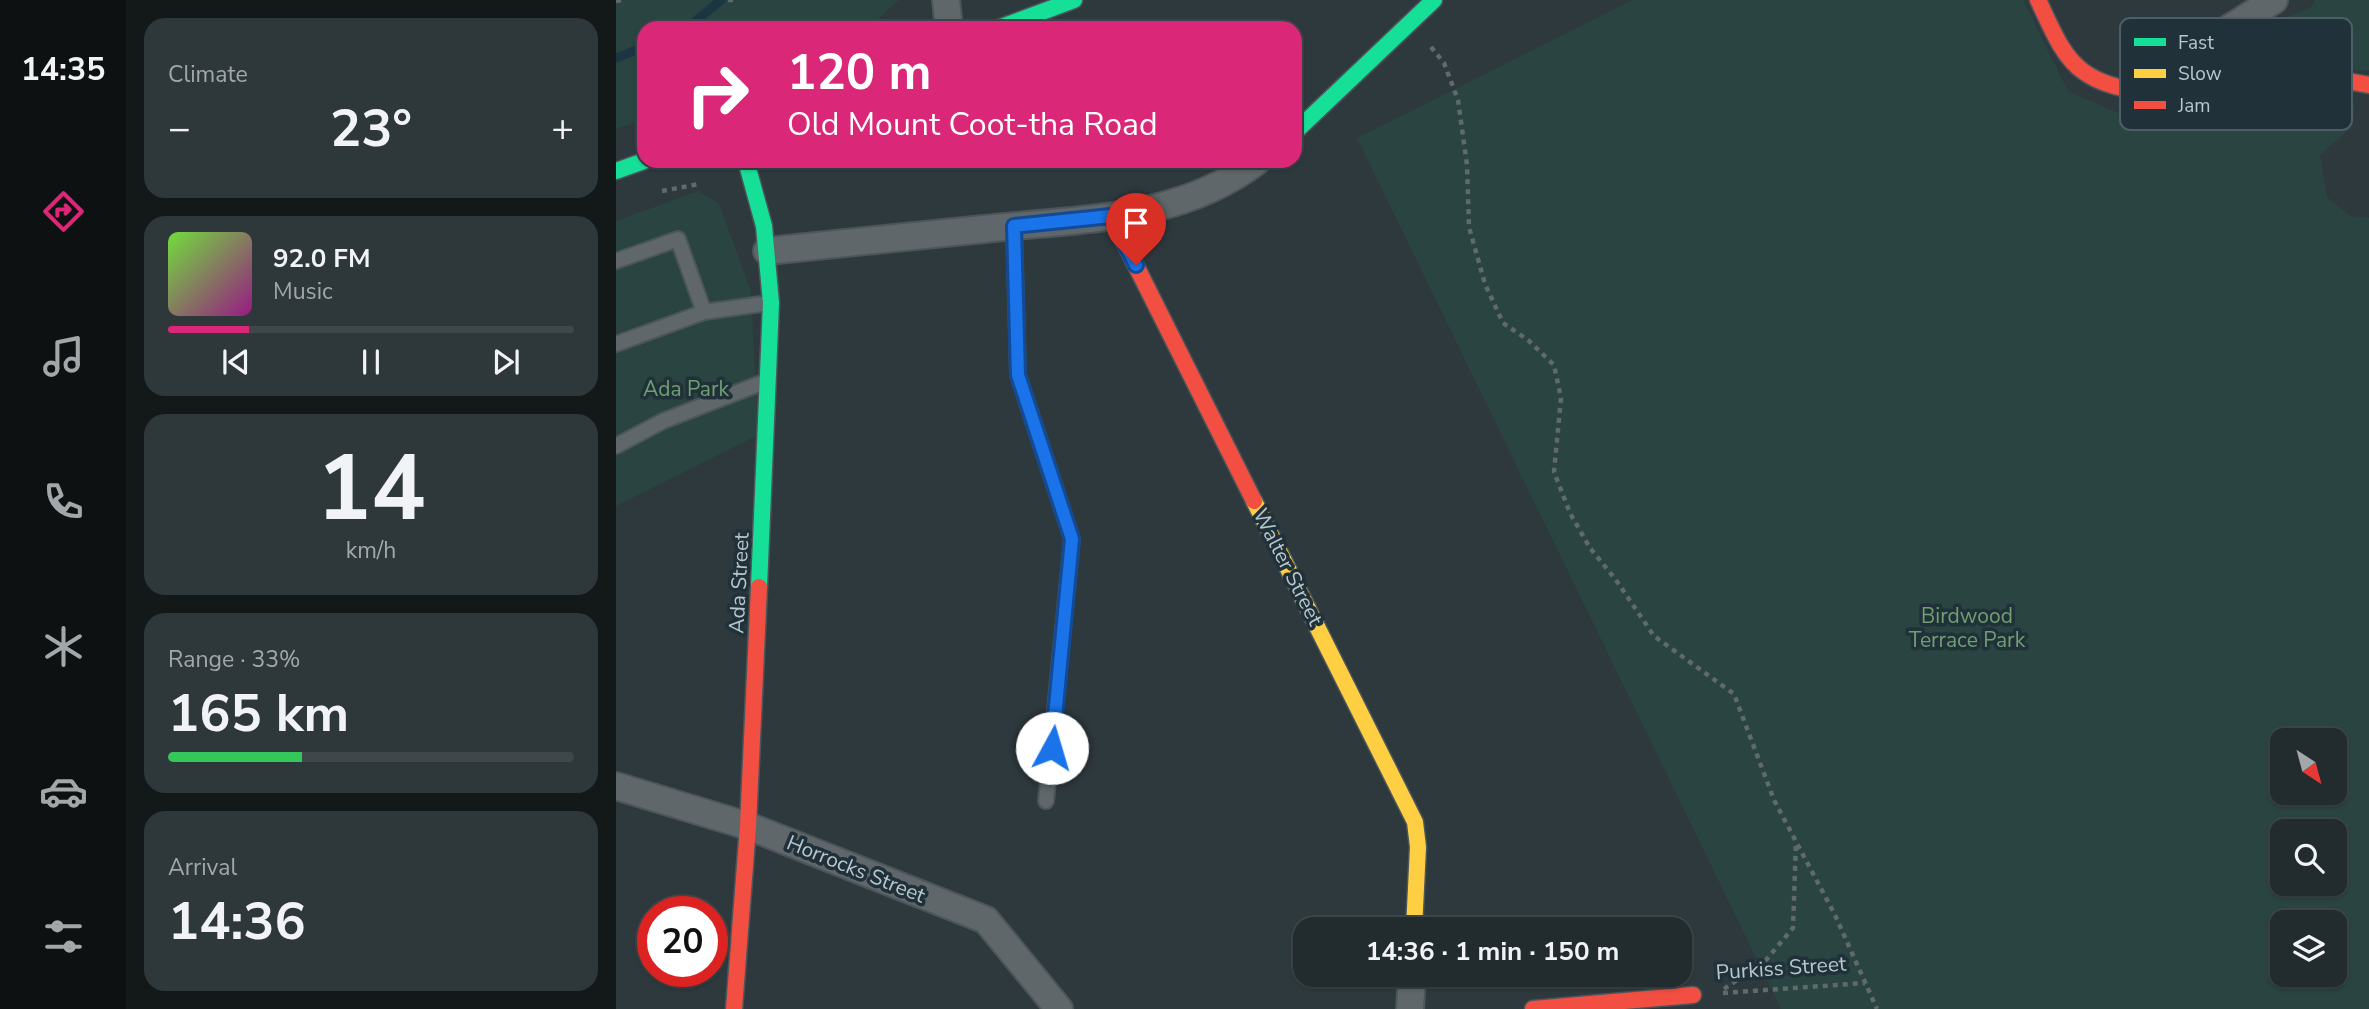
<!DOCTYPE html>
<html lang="en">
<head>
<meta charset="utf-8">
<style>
  :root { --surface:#222b2e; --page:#2e373a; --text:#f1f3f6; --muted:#a2a7aa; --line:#3f474a; --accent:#db2777 }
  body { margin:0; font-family:"Nunito Sans",sans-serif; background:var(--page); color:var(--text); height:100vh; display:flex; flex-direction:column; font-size:26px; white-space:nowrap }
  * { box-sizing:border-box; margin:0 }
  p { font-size:23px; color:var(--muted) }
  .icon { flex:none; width:38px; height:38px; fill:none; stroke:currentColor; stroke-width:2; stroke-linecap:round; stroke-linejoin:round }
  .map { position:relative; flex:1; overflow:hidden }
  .details { display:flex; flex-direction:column; gap:18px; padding:18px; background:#131819; width:490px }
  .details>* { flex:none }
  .top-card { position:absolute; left:21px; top:21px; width:665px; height:147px; border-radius:21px; box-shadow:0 2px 5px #0004,0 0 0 2px var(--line); background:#db2777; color:#fff; overflow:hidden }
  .needle { width:46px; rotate:144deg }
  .buttons { position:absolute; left:1654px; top:728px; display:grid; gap:14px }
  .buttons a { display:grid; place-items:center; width:77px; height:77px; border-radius:14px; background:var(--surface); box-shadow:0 2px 5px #0004,0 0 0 2px var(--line); font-size:35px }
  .speed { position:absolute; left:21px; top:896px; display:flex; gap:14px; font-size:35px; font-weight:700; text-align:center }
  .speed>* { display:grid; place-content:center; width:91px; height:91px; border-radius:50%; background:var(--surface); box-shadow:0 2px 5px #0004,0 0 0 2px var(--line); line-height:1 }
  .speed .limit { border:10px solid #d22; background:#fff; color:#111 }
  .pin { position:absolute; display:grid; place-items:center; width:60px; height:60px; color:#fff; margin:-72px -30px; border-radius:50% 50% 50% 0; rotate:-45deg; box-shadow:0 0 7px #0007 }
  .pin .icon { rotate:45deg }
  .me { position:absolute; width:77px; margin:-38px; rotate:6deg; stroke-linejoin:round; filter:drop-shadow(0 0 5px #0008) }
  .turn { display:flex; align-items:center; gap:24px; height:147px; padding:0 35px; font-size:32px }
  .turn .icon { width:91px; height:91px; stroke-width:2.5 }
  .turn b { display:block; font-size:49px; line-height:60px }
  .big { font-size:52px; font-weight:700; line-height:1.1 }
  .details .tile { flex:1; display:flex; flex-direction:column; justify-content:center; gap:10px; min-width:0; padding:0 24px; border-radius:21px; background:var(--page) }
  .details .dial { align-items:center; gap:0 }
  .dial b { font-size:91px; line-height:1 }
  .song { display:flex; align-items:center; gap:21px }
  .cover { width:84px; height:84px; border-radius:10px; background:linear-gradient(135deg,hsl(100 70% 55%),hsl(310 70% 35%)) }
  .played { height:7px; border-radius:4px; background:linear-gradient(90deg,var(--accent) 20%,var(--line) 20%) }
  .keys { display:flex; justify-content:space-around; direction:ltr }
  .heat { display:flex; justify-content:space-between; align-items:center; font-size:38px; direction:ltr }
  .charge { height:10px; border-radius:5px; background:linear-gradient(90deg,#34c759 33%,var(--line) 0) }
  .trip { position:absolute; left:677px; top:917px; width:399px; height:70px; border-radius:21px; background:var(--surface); box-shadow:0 2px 5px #0004,0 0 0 2px var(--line); font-weight:700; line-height:70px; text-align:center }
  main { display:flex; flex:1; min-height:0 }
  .tab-bar { display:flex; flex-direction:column; width:126px; justify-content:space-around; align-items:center; background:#0e1112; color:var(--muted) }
  .tab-bar .icon { width:49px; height:49px }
  .tab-bar .on { color:var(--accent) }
  .tab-bar b { font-size:32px; color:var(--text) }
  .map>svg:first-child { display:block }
  .green { fill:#2a4441; fill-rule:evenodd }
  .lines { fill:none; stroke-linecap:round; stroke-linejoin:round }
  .stream { stroke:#1b3543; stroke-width:9 }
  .lane-casing { stroke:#4c555a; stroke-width:18 }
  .street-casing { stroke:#4c555a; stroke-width:30 }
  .fast-casing { stroke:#4c555a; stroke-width:19 }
  .slow-casing { stroke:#4c555a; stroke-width:19 }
  .jam-casing { stroke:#4c555a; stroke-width:19 }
  .path { stroke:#60696c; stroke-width:4.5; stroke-dasharray:5 5; stroke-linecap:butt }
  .lane { stroke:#5f676b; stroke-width:14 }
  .street { stroke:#5f676b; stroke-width:26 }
  .fast { stroke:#16e098; stroke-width:16 }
  .slow { stroke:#ffcf43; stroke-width:16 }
  .jam { stroke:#f24e42; stroke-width:16 }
  .route-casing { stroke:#114b97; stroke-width:18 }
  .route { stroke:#1a73e8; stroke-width:12 }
  .labels { text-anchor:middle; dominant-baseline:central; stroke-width:7; stroke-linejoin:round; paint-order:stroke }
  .park-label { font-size:21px; fill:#709f70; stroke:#20313a }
  .street-label { font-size:21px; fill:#b9c6cd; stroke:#20313a }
  .key { fill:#20313a; stroke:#4e5e66; stroke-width:2 }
  .key-label { font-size:19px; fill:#b9c6cd }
</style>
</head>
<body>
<main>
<nav class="tab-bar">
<b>14:35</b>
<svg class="icon on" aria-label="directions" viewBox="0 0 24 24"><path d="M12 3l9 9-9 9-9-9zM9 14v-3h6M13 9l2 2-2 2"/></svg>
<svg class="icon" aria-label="music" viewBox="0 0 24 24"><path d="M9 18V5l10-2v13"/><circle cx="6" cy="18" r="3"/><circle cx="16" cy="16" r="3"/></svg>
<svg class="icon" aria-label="phone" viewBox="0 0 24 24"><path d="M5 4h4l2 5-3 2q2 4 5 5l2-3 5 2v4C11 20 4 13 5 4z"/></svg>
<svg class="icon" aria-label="climate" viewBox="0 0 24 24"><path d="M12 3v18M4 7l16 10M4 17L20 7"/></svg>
<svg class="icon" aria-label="car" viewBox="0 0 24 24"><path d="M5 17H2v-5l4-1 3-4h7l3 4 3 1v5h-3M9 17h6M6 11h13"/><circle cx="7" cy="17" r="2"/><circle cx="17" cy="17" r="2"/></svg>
<svg class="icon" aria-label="filters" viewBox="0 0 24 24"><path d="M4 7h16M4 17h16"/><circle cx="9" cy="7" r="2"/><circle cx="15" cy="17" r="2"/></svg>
</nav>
<section class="details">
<div class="tile"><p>Climate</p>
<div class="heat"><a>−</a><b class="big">23°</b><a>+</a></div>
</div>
<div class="tile">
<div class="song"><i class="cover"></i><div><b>92.0 FM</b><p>Music</p></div></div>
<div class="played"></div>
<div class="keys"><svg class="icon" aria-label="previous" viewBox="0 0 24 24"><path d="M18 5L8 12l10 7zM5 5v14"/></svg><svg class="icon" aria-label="pause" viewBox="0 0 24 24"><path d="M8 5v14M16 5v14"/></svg><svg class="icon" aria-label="next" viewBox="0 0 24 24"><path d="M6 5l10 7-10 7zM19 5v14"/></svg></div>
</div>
<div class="tile dial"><b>14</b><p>km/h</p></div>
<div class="tile"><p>Range · 33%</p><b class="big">165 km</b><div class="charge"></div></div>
<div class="tile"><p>Arrival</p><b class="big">14:36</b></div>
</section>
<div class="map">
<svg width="1753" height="1009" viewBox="0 0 1753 1009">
  <rect width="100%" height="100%" fill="#2e393e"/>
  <g class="green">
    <polygon points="0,0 283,0 252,28 28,28 28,119 0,129"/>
    <path d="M1016 0H1407L1452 91 1502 113 1718 98 1739 106 1735 128 1704 155 1711 197 1734 216 1753 218V1009H1165L741 138ZM1666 740H1718V793H1666ZM1666 831H1718V884H1666ZM1666 922H1718V975H1666Z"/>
    <polygon points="1699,0 1753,0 1753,70 1639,74 1613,59 1617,41 1695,7"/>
    <polygon points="82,191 103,204 135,291 142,435 0,506 0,221"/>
  </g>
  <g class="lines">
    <g class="stream">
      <polyline points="71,28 105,0"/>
      <polyline points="0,58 28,47"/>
    </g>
    <g class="lane-casing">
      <g id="lane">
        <polyline points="398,226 402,375 456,539 430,801"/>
        <polyline points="0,261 62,239 88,312"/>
        <polyline points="0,344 88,312 153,303"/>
        <polyline points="0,446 47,421 148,382"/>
      </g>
    </g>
    <g class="street-casing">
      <g id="street">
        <polyline points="330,0 333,28"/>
        <polyline points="1590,88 1600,45 1614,28 1658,0"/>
        <path d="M151 251C223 244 295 236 368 229 461 219 564 221 641 161"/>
        <polyline points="0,786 132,826 370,920 443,1009"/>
        <polyline points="794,1009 796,975"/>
      </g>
    </g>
    <g class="fast-casing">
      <g id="fast">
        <polyline points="383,28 458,0"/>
        <polyline points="679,132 818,0"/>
        <polyline points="130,161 148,226 155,303 143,587"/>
        <polyline points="0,171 28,161"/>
      </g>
    </g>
    <g class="slow-casing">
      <polyline id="slow" points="638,501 799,822 802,847 798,929"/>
    </g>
    <g class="jam-casing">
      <g id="jam">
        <path d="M1422 0C1434 24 1445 56 1468 72 1520 109 1609 83 1668 79 1696 77 1725 79 1753 85"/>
        <polyline points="495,216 638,501"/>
        <polyline points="118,1009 132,826 143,587"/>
        <polyline points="917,1009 1077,995"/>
      </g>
    </g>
    <g class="path">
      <polyline points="112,0 119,0"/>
      <polyline points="0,1 7,0"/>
      <polyline points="815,47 828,63 842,100 851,165 853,227 869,284 887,323 912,340 938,365 945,398 938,472 954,513 974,548 1000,580 1038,636 1118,694 1158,800 1219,915 1261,1009"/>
      <polyline points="46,191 83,184"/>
      <polyline points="1108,989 1150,960 1177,928 1180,841"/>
      <polyline points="1107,993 1249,983"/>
    </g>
    <use href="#lane" class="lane"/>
    <use href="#street" class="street"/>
    <use href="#fast" class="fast"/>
    <use href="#slow" class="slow"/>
    <use href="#jam" class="jam"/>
  </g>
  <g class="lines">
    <g class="route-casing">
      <polyline id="route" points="436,748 456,539 402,375 398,226 495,216 520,265"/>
    </g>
    <use href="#route" class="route"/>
  </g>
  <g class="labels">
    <g class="park-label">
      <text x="70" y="389">Ada Park</text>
      <text x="1351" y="616">Birdwood<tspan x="1351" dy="24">Terrace Park</tspan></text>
    </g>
    <g class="street-label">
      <text transform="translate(672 567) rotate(63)">Walter Street</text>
      <text transform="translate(123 583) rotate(-87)">Ada Street</text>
      <text transform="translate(240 869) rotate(22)">Horrocks Street</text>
      <text transform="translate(1165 968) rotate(-4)">Purkiss Street</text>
    </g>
  </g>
  <rect x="1504" y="18" width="232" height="112" rx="10" class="key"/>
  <rect x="1518" y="38" width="32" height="8" fill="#16e098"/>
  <rect x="1518" y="69" width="32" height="9" fill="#ffcf43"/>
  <rect x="1518" y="101" width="32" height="8" fill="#f24e42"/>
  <g class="key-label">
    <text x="1562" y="49">Fast</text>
    <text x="1562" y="80">Slow</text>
    <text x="1562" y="112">Jam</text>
  </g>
</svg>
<div class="buttons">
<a><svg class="needle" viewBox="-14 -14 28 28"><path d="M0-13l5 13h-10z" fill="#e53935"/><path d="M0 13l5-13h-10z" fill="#a2a7aa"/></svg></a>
<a><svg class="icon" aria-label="search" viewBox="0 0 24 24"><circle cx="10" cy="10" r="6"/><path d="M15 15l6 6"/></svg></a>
<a><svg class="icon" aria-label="layers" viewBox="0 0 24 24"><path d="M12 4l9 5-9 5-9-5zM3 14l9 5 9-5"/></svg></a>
</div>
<div class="speed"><div class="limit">20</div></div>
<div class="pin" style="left:520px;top:265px;background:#d93025"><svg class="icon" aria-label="arrive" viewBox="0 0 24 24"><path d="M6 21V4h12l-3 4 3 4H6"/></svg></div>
<svg class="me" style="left:436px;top:748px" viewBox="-20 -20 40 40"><circle r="19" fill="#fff"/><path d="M0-13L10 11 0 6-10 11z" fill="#1a73e8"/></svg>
<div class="trip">14:36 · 1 min · 150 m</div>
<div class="top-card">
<div class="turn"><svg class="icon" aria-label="right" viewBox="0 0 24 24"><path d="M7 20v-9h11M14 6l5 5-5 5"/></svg><div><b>120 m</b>Old Mount Coot-tha Road</div></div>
</div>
</div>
</main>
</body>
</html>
